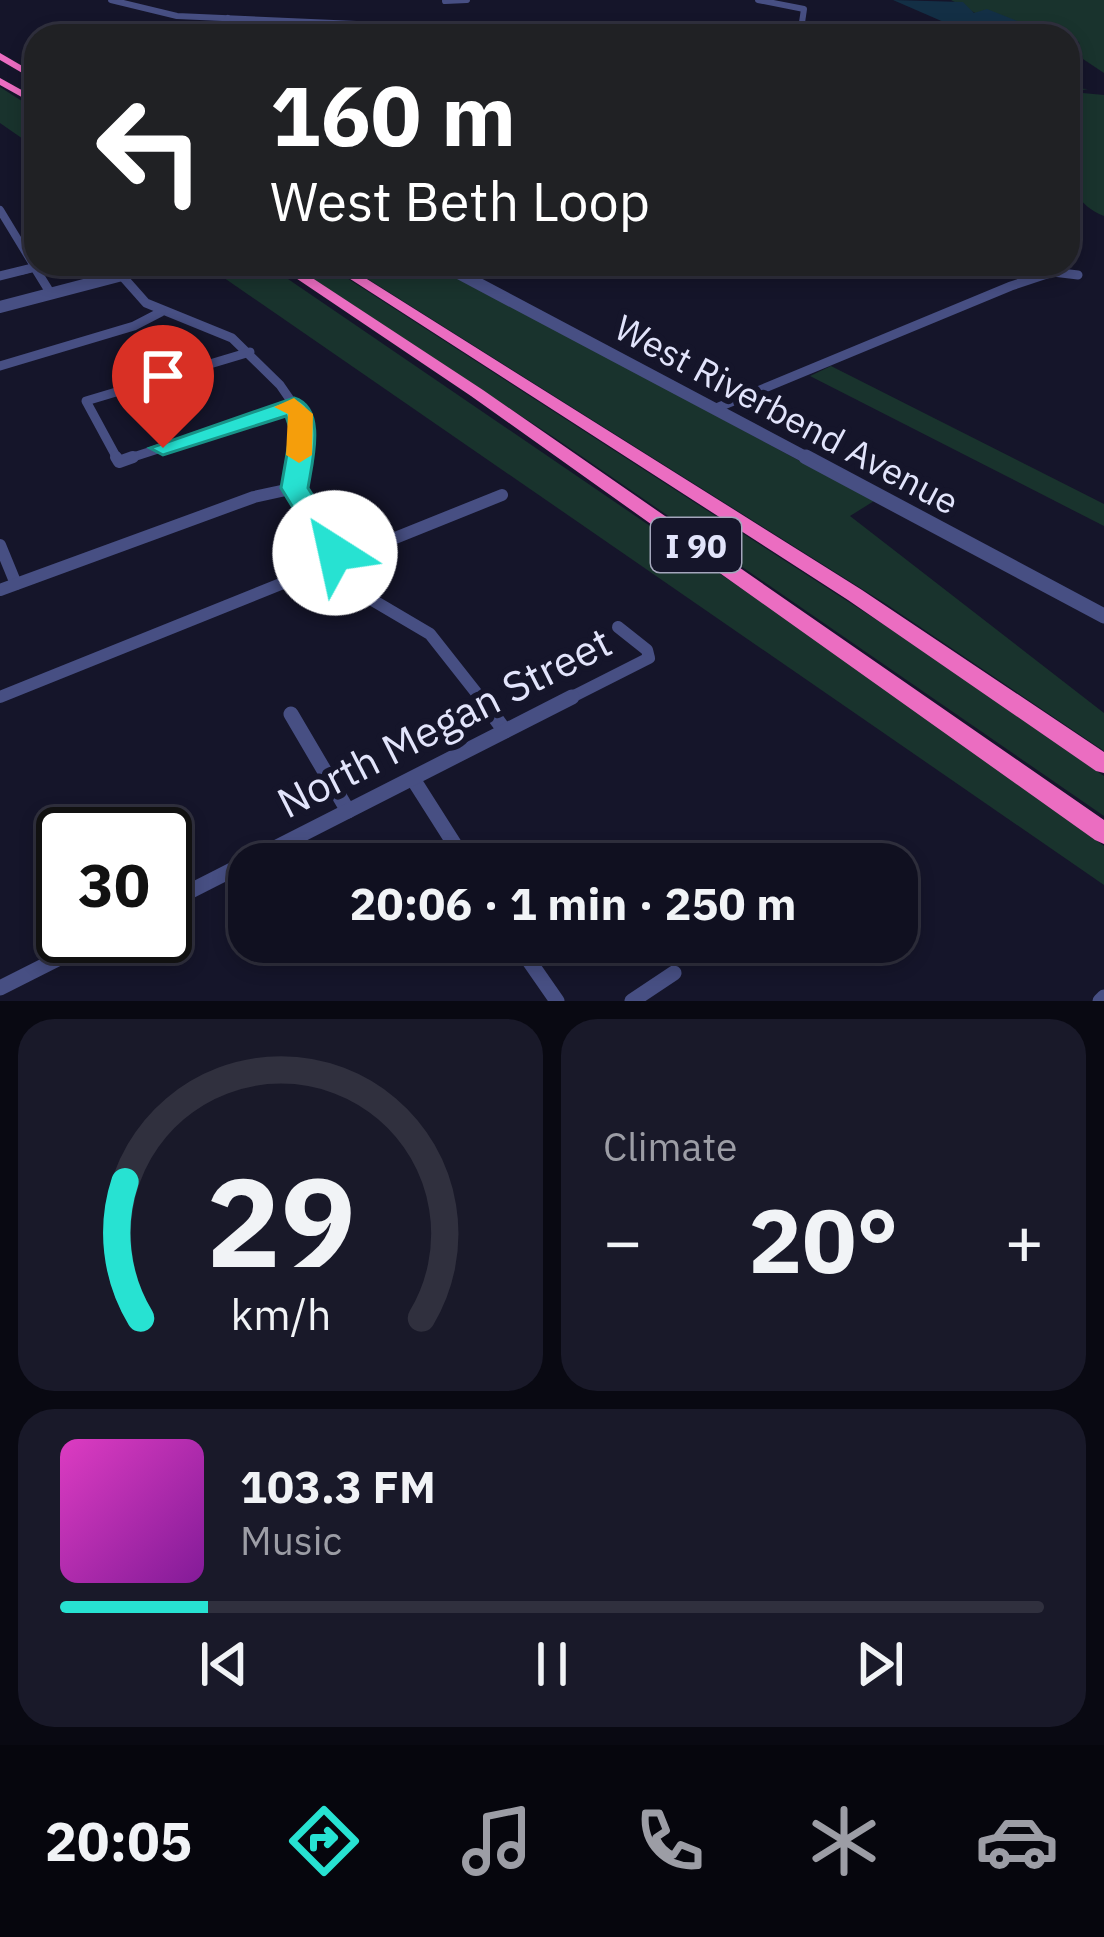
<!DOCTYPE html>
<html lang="en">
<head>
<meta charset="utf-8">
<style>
  :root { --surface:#101020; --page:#191929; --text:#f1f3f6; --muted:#9c9da5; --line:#30303e; --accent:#27e2d2 }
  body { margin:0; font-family:"IBM Plex Sans",sans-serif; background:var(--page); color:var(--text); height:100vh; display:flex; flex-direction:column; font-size:45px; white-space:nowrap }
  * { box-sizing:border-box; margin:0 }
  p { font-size:39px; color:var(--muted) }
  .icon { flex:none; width:66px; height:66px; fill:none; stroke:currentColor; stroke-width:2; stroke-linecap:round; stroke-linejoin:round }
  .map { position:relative; height:1001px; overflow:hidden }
  .details { display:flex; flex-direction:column; gap:18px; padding:18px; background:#090912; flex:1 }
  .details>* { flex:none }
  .hud { position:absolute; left:24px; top:24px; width:1056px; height:252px; border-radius:36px; box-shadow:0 6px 18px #0003,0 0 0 3px var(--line); background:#202124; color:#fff; overflow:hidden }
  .speed { position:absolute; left:36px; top:807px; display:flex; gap:24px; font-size:60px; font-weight:700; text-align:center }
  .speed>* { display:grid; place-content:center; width:156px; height:156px; border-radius:50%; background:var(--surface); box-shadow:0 6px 18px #0003,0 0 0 3px var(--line); line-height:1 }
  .speed .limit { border:6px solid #111; border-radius:18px; background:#fff; color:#111 }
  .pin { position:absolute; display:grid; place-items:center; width:102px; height:102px; color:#fff; margin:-123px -51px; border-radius:50% 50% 50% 0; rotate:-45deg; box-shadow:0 0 12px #0007 }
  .pin .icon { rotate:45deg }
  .me { position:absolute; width:132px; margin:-66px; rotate:325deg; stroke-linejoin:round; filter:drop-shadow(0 0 9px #0008) }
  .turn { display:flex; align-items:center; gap:42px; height:252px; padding:0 48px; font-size:54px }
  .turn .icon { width:156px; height:156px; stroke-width:2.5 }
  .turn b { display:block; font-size:84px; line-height:102px }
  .big { font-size:90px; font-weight:800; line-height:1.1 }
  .details .tile { flex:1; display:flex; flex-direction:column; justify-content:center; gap:18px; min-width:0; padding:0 42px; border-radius:36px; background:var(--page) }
  .details .dial { align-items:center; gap:0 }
  .dial svg { height:312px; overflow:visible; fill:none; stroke:var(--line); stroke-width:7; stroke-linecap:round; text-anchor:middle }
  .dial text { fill:var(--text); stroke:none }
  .song { display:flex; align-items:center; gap:36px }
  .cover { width:144px; height:144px; border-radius:18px; background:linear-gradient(135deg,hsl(310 70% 55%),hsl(290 70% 35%)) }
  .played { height:12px; border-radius:6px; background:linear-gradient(90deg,var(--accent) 15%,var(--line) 15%) }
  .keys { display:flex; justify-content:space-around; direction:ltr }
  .heat { display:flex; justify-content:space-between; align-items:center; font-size:66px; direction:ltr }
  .details .tiles { flex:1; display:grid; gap:18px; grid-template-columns:1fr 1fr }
  .tile:last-child { grid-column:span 2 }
  .trip { position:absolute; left:228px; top:843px; width:690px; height:120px; border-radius:36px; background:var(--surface); box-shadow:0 6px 18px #0003,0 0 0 3px var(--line); font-weight:800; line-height:120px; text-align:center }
  .tab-bar { display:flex; height:192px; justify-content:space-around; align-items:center; background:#06060d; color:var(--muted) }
  .tab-bar .icon { width:84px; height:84px }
  .tab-bar .selected { color:var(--accent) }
  .tab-bar b { font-size:54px; color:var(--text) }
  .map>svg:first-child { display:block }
  .green { fill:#19332d }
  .water { fill:#132f45 }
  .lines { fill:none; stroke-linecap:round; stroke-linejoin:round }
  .minor-far4 { stroke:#474f83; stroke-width:6 }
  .minor-far3 { stroke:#474f83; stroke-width:8 }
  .minor-far2 { stroke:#474f83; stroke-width:9 }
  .minor-far1 { stroke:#474f83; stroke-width:12 }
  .minor { stroke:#474f83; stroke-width:15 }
  .tertiary-far2 { stroke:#474f83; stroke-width:9 }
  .tertiary-far1 { stroke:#474f83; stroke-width:12 }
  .tertiary { stroke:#474f83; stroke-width:15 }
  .motorway { fill:#eb6dc1; fill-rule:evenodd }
  .route { fill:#27e2d2; stroke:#199388; stroke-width:3 }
  .slow { fill:#f59e0b }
  .labels { text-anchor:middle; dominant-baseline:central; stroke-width:12; stroke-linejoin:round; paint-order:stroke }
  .shield { fill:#15152a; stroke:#a4a6bc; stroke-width:3 }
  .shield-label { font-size:33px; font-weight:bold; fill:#e2e4fb }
  .street-label { font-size:36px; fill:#e2e4fb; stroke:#15152a }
  .near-street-label { font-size:42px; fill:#e2e4fb; stroke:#15152a }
</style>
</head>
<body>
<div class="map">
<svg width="1104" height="1001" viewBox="0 0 1104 1001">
  <rect width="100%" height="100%" fill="#15152a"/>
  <g class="green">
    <polygon points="951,0 1104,0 1104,73 1083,59 1079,42 1068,36 975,13"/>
    <polygon points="0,87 36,110 36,148 0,123"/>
    <path d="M1068 88 1088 89 1072 92 1104 95V216C1053 196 1068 134 1068 88Z"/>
    <polygon points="204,264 266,264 807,633 1104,846 1104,885"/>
    <polygon points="290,264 324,264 336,271 917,646 1104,776 1104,816 555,438"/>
    <polygon points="344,264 435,264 874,501 850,516 1104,713 1104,751 886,604"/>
    <polygon points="831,366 1104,504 1104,526 810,376"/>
  </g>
  <polygon class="water" points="893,0 963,2 974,13 987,9 1055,36 976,36"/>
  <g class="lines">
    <g class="minor-far4">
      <polyline points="111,0 177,16 632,36"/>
      <polyline points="758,0 804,9 800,36"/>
      <polyline points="445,1 467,0"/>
      <polyline points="226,36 219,32 228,18"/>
    </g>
    <g class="minor-far3">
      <polyline points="0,210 37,271"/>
      <polyline points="112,264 118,271"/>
      <polyline points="21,271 35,267"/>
    </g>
    <g class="minor-far2">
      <polyline points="35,268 51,294"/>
      <polyline points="115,268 146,303 232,338 280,385 300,414 297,460"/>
      <polyline points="0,276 32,268"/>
      <polyline points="0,366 134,326 161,312"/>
      <polyline points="714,409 1011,286 1053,272 1078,275"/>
      <polyline points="118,460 86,401 250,352"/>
      <polyline points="124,460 294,405"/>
    </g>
    <g class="minor-far1">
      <polyline points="116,457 119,462 133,457"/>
      <polyline points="297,457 295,488 309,518 369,598 430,634 482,700"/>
      <polyline points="0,545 16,584"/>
      <polyline points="0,590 254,497 295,488"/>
      <polyline points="0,697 502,495"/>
      <polyline points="566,700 649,658 647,650 618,627"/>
    </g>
    <g class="minor">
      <polyline points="480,697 505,731"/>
      <polyline points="291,714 348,811"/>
      <polyline points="413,779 467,864"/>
      <polyline points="165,904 572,697"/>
      <polyline points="516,942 557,1001"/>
      <polyline points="0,988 103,936"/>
      <polyline points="632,1001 674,973"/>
      <polyline points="1100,1001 1104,997"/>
    </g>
    <g class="tertiary-far2">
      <polyline points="442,264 455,271"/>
      <polyline points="138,271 163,264"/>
    </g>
    <g class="tertiary-far1">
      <polyline points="449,268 811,460"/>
      <polyline points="0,307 149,268"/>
    </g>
    <polyline class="tertiary" points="806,457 1104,616"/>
    <g class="motorway">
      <polygon points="0,53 36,74 36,81 0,60"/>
      <polygon points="0,78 36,98 36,105 0,85"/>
      <polygon points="275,264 291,264 483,390 1104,820 1104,844 1095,840 471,396"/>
      <polygon points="327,264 343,264 862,590 1104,752 1104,773 1096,771 848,600"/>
    </g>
  </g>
  <path class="route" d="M294 398C327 408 312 462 308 488L349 553 345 560H325L281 488 291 431 286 416 163 455 150 448Z"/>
  <polygon class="slow" points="294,398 313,414 312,455 299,463 286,455 288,414 274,407"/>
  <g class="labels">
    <rect class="shield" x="651" y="518" width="90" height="54" rx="9"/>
    <g class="shield-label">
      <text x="696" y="545">I 90</text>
    </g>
    <g class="street-label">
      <text transform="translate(787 414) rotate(28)">West Riverbend Avenue</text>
    </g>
    <g class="near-street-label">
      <text transform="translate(444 722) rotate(-27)">North Megan Street</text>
    </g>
  </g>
</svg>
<div class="speed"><div class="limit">30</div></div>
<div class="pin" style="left:163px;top:448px;background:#d93025"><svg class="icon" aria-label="arrive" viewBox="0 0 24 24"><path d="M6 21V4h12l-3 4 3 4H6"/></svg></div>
<svg class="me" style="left:335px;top:553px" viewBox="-20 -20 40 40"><circle r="19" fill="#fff"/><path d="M0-13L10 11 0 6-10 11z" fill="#27e2d2"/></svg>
<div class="trip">20:06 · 1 min · 250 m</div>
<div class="hud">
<div class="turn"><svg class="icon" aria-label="left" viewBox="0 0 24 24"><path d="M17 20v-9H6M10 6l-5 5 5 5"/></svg><div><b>160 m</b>West Beth Loop</div></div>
</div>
</div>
<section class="details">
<div class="tiles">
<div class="tile dial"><svg viewBox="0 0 100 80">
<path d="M14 69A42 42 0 1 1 86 69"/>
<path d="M14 69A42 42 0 0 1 10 34" stroke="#27e2d2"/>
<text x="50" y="56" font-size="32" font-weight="700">29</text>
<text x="50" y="72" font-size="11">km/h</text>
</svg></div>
<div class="tile"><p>Climate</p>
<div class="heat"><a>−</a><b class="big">20°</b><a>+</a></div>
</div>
<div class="tile">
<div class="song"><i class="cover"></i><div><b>103.3 FM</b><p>Music</p></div></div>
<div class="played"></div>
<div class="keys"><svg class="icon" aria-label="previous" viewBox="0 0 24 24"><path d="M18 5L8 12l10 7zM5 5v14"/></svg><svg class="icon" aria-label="pause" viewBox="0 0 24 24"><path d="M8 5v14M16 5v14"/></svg><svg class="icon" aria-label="next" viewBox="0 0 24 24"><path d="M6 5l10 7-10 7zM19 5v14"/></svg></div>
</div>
</div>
</section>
<nav class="tab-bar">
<b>20:05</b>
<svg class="icon selected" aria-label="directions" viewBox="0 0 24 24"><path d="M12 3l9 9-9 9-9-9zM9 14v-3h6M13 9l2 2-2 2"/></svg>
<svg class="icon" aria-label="music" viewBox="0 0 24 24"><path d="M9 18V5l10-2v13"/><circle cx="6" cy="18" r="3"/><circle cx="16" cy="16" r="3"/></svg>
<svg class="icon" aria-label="phone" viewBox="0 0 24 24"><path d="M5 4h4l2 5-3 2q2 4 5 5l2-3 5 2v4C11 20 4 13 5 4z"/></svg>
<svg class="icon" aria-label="climate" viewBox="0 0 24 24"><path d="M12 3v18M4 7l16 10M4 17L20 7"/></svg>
<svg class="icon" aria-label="car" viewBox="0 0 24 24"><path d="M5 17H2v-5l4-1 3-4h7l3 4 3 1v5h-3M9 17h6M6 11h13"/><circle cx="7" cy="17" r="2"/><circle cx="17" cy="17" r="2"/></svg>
</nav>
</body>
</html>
